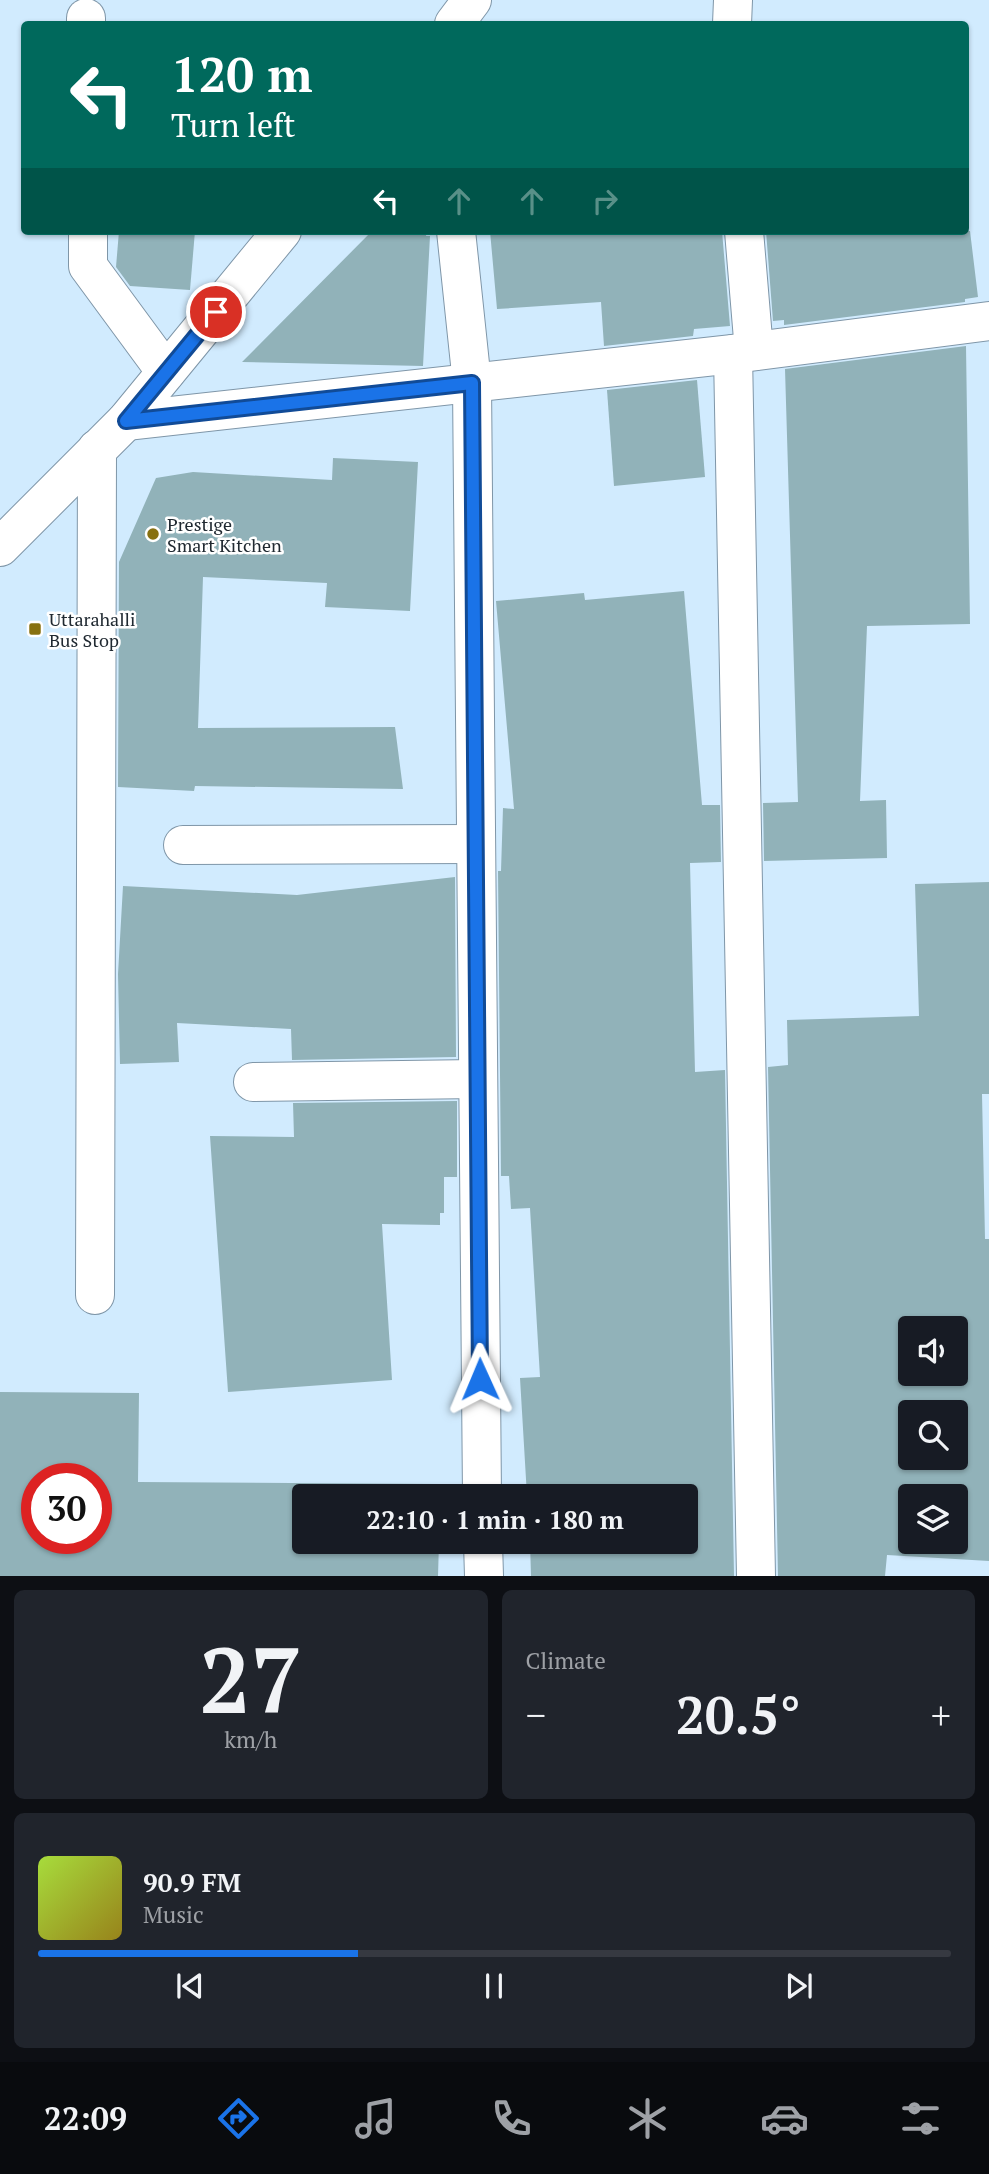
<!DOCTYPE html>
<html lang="en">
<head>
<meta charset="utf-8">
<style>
  :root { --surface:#171b24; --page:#20242c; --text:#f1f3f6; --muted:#9ea1a6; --line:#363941; --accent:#1a73e8 }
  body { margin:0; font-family:"PT Serif",serif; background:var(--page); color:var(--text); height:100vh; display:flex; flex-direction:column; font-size:26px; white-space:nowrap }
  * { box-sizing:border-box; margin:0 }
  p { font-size:23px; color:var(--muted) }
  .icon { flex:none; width:38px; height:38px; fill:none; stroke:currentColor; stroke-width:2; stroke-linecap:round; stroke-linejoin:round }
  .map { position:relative; height:1576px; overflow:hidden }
  .panel { display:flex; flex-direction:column; gap:14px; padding:14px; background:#0d0f14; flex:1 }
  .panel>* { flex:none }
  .hud { position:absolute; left:21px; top:21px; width:948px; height:214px; border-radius:7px; box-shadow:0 2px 5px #0004; background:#00695c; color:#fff; overflow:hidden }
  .buttons { position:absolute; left:898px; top:1316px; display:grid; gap:14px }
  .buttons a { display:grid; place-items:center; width:70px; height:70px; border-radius:7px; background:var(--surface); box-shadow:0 2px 5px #0004; font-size:35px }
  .speed { position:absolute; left:21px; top:1463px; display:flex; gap:14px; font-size:35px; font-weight:700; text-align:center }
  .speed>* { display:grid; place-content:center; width:91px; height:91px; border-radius:50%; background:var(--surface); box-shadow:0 2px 5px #0004; line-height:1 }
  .speed .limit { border:10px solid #d22; background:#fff; color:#111 }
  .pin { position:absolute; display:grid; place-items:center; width:60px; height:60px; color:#fff; margin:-30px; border:4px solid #fff; border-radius:50%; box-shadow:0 2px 7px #0007 }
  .me { position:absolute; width:77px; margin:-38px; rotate:359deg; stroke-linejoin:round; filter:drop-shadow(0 0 5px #0008) }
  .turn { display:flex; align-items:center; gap:24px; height:147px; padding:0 35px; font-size:32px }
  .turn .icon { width:91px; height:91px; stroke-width:2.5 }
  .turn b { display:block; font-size:49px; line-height:60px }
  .lanes { display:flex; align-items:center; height:66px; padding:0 35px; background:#0003; justify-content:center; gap:35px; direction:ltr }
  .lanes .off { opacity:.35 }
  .big { font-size:52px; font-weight:600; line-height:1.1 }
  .panel .tile { flex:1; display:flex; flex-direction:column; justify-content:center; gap:10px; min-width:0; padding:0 24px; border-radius:10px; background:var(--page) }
  .panel .dial { align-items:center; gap:0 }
  .dial b { font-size:91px; line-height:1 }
  .song { display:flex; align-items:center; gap:21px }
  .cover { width:84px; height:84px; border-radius:10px; background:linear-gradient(135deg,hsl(80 70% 55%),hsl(50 70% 35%)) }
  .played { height:7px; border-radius:4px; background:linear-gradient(90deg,var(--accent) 35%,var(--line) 35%) }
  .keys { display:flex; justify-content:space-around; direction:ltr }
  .heat { display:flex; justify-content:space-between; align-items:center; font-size:38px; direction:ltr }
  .panel .tiles { flex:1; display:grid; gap:14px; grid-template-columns:1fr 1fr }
  .tile:last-child { grid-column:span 2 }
  .trip { position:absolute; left:292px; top:1484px; width:406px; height:70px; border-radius:7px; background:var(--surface); box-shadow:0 2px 5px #0004; font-weight:600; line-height:70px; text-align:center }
  .tab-bar { display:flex; height:112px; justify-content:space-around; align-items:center; background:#090b0e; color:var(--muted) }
  .tab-bar .icon { width:49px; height:49px }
  .tab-bar .on { color:var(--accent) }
  .tab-bar b { font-size:32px; color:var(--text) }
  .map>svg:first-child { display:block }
  .building { fill:#91b2b9; fill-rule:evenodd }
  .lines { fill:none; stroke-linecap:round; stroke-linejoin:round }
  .minor-casing { stroke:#7f96a8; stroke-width:40 }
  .secondary-casing { stroke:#7f96a8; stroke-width:40 }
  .minor { stroke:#fff; stroke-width:38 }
  .secondary { stroke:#fff; stroke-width:38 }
  .route-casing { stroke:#114b97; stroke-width:18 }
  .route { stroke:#1a73e8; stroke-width:12 }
  .poi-dot { fill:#877010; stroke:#fff; stroke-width:2.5 }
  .labels { text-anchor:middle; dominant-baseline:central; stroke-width:5; stroke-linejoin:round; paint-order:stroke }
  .poi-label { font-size:18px; fill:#202931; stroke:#fff; text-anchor:start }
</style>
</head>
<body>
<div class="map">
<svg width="989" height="1576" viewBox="0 0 989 1576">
  <rect width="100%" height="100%" fill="#d1ebfe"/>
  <g class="building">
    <polygon points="119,231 195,231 190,290 130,286 116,267"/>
    <polygon points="372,231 427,231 426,236 430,236 423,366 242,362"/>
    <polygon points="490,231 722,231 730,326 694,329 693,336 604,346 601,302 497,309"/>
    <polygon points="766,231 970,231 978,297 965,299 965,302 784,325 784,320 773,321"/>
    <polygon points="966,346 970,624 867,626 860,801 886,800 887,858 764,861 763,803 798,802 785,369"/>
    <polygon points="697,380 705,477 614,486 607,390"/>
    <polygon points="333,458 418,462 410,611 325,607 327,583 203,577 198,728 395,727 403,789 195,786 194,791 118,787 119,562 156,478 193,472 332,480"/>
    <polygon points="684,591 702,805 720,805 721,862 690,863 695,1072 725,1070 734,1576 531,1576 530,1542 686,1542 686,1496 527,1496 520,1378 540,1377 530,1208 511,1209 509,1176 501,1176 498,871 501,871 503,808 514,809 496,601 584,593 585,600"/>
    <polygon points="455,877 456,1057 292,1060 291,1029 177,1023 179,1062 120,1064 118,974 123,886 297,895"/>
    <path d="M989 882V1094H982L985 1239H989V1561L887 1555 885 1576H778L768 1067 788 1065 787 1020 919 1016 915 884ZM910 1328H956V1374H910ZM910 1412H956V1458H910ZM910 1496H956V1542H910Z"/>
    <polygon points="457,1101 457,1177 444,1177 444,1213 440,1213 440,1225 382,1224 392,1380 228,1392 210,1136 294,1137 293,1103"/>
    <path d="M0 1392 139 1393 138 1482 440 1484 439 1496H304V1542H439L438 1576H0ZM37 1479H96V1538H37Z"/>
  </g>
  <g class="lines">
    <g class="minor-casing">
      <g id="minor">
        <polyline points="86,18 86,24"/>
        <polyline points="732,24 733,0"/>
        <polyline points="88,231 88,266 166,372"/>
        <polyline points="456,231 472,383 482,1496"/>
        <polyline points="744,231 754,351"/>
        <polyline points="733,354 756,1576"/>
        <polyline points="126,421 733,354 989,321"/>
        <polyline points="183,845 475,844"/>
        <polyline points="253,1082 477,1079"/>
        <polyline points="95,1295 97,449"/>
        <polyline points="483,1542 484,1576"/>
      </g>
    </g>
    <g class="secondary-casing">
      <g id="secondary">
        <polyline points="454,24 472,0"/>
        <polyline points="0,547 126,421 282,231"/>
      </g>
    </g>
    <use href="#minor" class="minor"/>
    <use href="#secondary" class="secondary"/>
  </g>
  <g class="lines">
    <g class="route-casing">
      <polyline id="route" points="216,312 126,421 472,383 480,1379"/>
    </g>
    <use href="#route" class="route"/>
  </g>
  <g class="poi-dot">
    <circle cx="153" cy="534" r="7"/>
    <rect x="28" y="622" width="14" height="14" rx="3.5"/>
  </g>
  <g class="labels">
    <g class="poi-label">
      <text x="167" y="524">Prestige<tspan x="167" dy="21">Smart Kitchen</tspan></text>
      <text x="49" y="619">Uttarahalli<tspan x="49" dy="21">Bus Stop</tspan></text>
    </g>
  </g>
</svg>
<div class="buttons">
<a><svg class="icon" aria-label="sound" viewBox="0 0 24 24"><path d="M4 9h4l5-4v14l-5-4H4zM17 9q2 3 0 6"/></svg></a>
<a><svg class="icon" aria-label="search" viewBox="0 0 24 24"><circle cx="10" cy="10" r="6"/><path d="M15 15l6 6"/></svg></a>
<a><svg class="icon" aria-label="layers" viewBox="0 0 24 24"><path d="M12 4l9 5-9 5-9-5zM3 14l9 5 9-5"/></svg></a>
</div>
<div class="speed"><div class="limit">30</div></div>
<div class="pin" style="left:216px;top:312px;background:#d93025"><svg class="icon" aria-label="arrive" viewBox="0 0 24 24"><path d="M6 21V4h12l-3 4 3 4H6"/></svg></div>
<svg class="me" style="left:480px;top:1379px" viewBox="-20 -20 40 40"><path d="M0-17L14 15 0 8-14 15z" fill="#1a73e8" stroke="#fff" stroke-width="4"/></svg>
<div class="trip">22:10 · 1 min · 180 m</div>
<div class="hud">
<div class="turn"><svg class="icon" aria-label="left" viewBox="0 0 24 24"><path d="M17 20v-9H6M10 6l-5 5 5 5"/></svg><div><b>120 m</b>Turn left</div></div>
<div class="lanes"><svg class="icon" aria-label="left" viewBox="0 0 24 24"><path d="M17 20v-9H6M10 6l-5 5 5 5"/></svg><svg class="icon off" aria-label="ahead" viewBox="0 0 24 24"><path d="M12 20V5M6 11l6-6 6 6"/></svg><svg class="icon off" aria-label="ahead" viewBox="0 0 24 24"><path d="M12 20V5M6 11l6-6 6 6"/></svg><svg class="icon off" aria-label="right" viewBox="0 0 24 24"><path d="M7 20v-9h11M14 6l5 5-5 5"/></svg></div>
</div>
</div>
<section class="panel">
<div class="tiles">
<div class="tile dial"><b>27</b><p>km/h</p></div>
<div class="tile"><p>Climate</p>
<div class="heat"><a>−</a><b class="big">20.5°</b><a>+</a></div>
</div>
<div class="tile">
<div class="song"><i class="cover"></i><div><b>90.9 FM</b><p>Music</p></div></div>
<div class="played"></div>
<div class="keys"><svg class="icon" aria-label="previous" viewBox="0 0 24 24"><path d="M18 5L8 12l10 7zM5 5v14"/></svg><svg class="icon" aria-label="pause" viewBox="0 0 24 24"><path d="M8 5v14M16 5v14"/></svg><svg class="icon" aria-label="next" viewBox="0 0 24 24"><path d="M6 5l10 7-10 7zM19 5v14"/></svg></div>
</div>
</div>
</section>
<nav class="tab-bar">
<b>22:09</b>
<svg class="icon on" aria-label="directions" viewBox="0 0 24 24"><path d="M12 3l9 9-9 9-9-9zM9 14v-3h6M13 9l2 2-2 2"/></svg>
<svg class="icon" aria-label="music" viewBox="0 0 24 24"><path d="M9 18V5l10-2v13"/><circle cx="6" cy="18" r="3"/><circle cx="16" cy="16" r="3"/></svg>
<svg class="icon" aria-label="phone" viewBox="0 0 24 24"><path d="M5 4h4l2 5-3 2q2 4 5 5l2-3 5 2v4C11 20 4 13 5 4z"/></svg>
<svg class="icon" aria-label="climate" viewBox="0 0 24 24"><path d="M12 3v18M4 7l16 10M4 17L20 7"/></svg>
<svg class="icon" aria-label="car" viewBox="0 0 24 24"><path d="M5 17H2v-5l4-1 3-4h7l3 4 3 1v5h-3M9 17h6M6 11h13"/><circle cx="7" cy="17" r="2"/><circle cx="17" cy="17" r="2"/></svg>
<svg class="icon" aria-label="filters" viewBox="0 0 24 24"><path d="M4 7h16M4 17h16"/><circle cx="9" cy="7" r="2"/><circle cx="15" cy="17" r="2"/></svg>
</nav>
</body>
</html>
